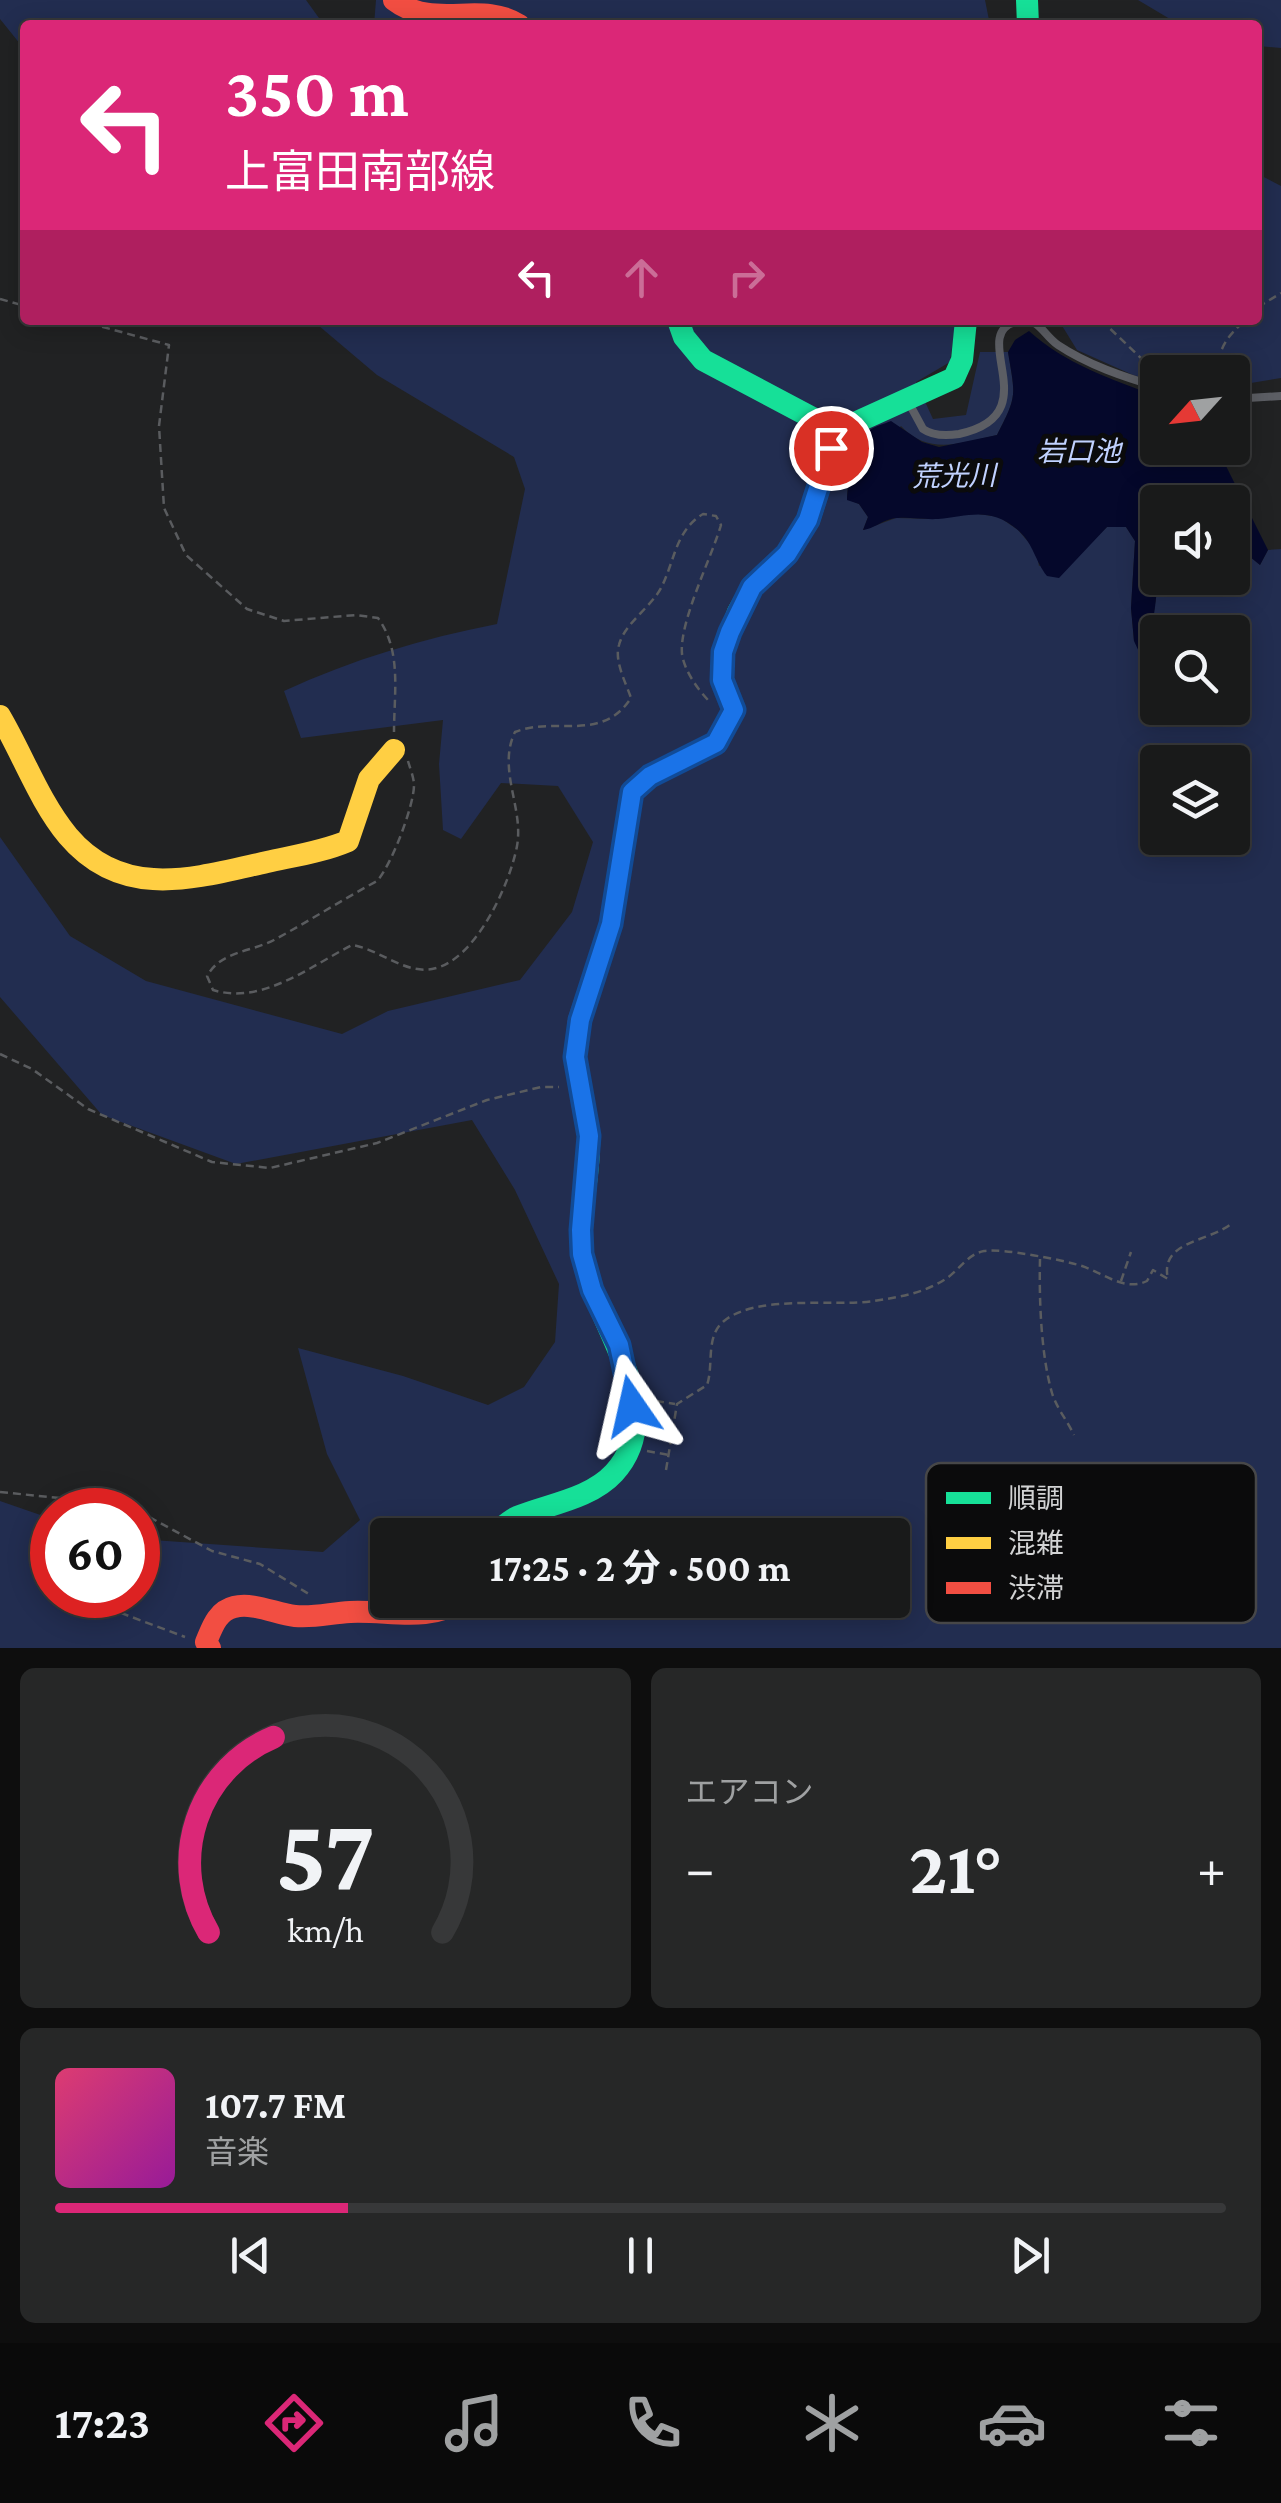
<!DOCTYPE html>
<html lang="ja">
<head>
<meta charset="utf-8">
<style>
  :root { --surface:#191a1a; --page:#262727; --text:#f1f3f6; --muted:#9fa1a2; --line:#373839; --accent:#db2777 }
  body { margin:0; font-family:"Crimson Pro","Noto Sans JP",serif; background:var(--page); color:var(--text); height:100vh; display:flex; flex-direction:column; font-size:38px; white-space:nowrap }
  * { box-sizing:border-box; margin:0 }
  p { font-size:32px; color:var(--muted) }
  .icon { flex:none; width:55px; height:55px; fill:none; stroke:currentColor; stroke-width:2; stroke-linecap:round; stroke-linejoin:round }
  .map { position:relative; height:1648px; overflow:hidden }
  .details { display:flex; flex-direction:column; gap:20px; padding:20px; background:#0e0e0e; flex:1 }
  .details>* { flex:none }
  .guide { position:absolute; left:20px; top:20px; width:1242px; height:305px; border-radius:10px; box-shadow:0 5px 25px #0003,0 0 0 2px var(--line); background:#db2777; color:#fff; overflow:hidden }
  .needle { width:65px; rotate:243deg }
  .fabs { position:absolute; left:1140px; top:355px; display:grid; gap:20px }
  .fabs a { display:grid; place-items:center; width:110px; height:110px; border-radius:10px; background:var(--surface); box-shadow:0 5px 25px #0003,0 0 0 2px var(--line); font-size:50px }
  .speed { position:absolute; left:30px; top:1488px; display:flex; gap:20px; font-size:50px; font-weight:700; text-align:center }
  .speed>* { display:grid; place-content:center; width:130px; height:130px; border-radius:50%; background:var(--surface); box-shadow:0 5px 25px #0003,0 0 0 2px var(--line); line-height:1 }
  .speed .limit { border:15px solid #d22; background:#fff; color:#111 }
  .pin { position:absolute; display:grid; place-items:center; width:85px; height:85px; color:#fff; margin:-42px; border:5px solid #fff; border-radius:50%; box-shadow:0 2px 10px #0007 }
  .me { position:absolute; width:110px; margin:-55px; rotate:349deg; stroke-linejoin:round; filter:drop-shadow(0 0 8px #0008) }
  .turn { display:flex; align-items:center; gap:35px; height:210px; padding:0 40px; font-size:45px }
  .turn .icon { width:130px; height:130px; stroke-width:2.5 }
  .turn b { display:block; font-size:70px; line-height:85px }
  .lanes { display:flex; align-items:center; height:95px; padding:0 40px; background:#0003; justify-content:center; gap:50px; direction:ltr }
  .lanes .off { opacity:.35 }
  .big { font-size:75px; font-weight:700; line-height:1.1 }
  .details .widget { flex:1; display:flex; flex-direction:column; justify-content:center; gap:15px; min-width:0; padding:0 35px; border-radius:15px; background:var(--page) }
  .details .dial { align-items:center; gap:0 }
  .dial svg { height:260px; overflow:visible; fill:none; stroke:var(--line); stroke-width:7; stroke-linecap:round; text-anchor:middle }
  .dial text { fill:var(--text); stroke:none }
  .song { display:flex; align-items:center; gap:30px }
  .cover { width:120px; height:120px; border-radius:15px; background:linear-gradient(135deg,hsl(340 70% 55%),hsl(300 70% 35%)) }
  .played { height:10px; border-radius:5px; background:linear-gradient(90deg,var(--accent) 25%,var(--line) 25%) }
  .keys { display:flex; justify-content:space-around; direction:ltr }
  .heat { display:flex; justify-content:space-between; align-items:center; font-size:55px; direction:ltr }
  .details .tiles { flex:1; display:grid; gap:20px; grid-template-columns:1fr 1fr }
  .widget:last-child { grid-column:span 2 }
  .trip { position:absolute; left:370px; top:1518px; width:540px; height:100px; border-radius:10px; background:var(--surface); box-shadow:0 5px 25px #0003,0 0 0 2px var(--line); font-weight:700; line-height:100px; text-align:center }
  .dock { display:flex; height:160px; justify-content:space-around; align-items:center; background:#0a0a0a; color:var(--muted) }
  .dock .icon { width:70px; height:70px }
  .dock .current { color:var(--accent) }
  .dock b { font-size:45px; color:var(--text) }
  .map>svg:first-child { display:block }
  .green { fill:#222d50; fill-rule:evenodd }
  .water { fill:#05082b }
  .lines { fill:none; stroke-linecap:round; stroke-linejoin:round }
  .path { stroke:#5a5c5f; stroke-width:2.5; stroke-dasharray:8 5; stroke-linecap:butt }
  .lane { stroke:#5c5e64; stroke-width:8 }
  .fast { stroke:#16e098; stroke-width:22 }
  .slow { stroke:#ffcf43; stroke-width:22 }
  .jam { stroke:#f24e42; stroke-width:22 }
  .route-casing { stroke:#114b97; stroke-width:25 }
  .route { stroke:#1a73e8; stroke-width:18 }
  .labels { text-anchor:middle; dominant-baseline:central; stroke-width:10; stroke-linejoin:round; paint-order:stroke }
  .water-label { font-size:28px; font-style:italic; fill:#c1d2ff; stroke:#0b0b0c }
  .key { fill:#0b0b0c; stroke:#474748; stroke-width:2.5 }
  .key-label { font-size:28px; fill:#d2d3d4 }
</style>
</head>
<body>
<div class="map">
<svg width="1281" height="1648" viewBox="0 0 1281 1648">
  <rect width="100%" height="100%" fill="#212223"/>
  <g class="green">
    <polygon points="0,0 306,0 324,25 25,25 25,50 0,19"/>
    <polygon points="376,0 985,0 990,25 374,25"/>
    <polygon points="1138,0 1281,0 1281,48 1258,46 1258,25 1180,25"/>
    <polygon points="1258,174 1281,186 1281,378 1233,386 1232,372 1158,372 1157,382 1133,375 1077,350 1061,324 1137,320 1258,320"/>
    <path d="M312 320H956L950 362 916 382 933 419 966 415 980 352H1008C1015 395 1018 395 997 435 961 443 929 456 901 426L848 482 847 499 859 504 868 517 863 530 896 518 935 519 964 512 999 517 1018 530 1036 551 1039 566 1087 546 1107 527H1126L1135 541 1131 608 1134 641 1149 645 1159 578H1232L1234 553 1243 551 1260 565 1268 550 1281 549V1648H0V1501L52 1519V1595H138V1539L323 1552 360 1520 327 1454 298 1348 403 1376 488 1405 524 1387 555 1342 559 1284 515 1190 472 1120 236 1164 102 1115 0 997V837L70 936 146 981 342 1034 388 1011 520 980 572 912 593 842 558 786 501 783 461 839 443 830 439 764 443 720 301 738 284 691C351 660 424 638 497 624L525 489 514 457 377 375ZM1158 632H1232V708H1158ZM1158 762H1232V838H1158ZM388 1535H892V1600H388Z"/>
  </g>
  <path class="water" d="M1029 331C1064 363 1112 380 1157 396L1158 448H1217L1268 550 1260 565 1243 551 1234 553 1233 557 1232 502H1158C1158 537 1162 630 1140 654L1134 641 1131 608 1135 541 1126 527H1107L1059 578 1047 576C1035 561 1034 545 1019 531 991 506 969 516 938 519 922 520 906 516 891 519 880 522 873 529 863 530L868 517 859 504 847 500C848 480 854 446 869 431 874 426 884 424 891 421L922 442 939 447 997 435C1018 395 1015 395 1008 352L1015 340Z"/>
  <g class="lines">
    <g class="path">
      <polyline points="0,299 25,306"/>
      <polyline points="1258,307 1281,293"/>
      <path d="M77 320 169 345 159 426 164 508 186 555 247 609 284 621 356 615 378 618C402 651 394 693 394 732"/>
      <polyline points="1101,320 1144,361 1166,372"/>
      <path d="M1210 372C1217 365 1217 358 1222 349 1227 337 1236 329 1245 320"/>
      <path d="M408 761C410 768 414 778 414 785 414 806 391 866 377 881 342 900 309 921 274 940 251 952 221 951 207 976L213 990C262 1005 309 967 352 945 379 949 404 974 432 969 475 962 510 884 517 846 524 808 497 769 515 732 555 716 602 743 631 698 626 683 614 661 619 645 624 624 651 607 661 588 675 561 675 531 703 514L716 516 721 525C711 559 679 622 682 654 684 670 698 690 709 701"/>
      <polyline points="0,1054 32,1069 88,1109 212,1162 270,1168 377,1143 487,1100 541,1087 559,1087"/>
      <path d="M1040 1259C1039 1299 1041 1355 1052 1393 1057 1409 1067 1420 1074 1435"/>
      <polyline points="1121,1281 1131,1252"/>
      <polyline points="656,1401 675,1404"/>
      <polyline points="647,1451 669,1455"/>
      <path d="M666 1470 677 1404 707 1385C714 1365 705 1336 724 1321 757 1294 834 1307 874 1301 900 1297 925 1293 947 1278 959 1270 968 1254 984 1251 1002 1248 1063 1260 1082 1266 1103 1273 1125 1292 1147 1281L1153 1270 1168 1279C1159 1240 1211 1242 1232 1223"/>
      <polyline points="0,1492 118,1504 135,1510"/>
      <polyline points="138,1511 212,1551 260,1564 312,1596"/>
      <polyline points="83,1605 105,1607 185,1637"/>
    </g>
    <g class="lane">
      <polyline points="1232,399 1281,396"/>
      <path d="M910 405 923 429C933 436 946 436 959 434 1049 415 968 336 1015 322 1039 315 1042 334 1058 345 1088 365 1124 377 1158 387"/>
    </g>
    <g class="fast">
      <polyline points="1027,0 1028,25"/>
      <polyline points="678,320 684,337 703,360 837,431"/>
      <polyline points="733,707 723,680 723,652 738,612 752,587 787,554 809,520 837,431 954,378 962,360 966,320"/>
      <path d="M493 1535C501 1529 508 1521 517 1517 549 1504 590 1499 614 1473 674 1407 589 1318 582 1250 578 1212 591 1174 589 1136 588 1123 584 1110 582 1098"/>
    </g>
    <path class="slow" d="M0 716C23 755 39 801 68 836 123 901 195 878 267 862 294 856 322 852 348 841L369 779 394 750"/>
    <g class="jam">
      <path d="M394 0C434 31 481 0 519 25"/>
      <polyline points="582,1098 575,1057 579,1020 611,924 632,793 650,776 716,743 734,711 733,707"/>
      <path d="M210 1648 206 1642C212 1628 217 1611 234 1607 253 1602 276 1614 295 1616 314 1618 331 1613 350 1612 390 1610 427 1623 464 1600"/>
    </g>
  </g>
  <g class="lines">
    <g class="route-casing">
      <polyline id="route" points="632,1406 619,1345 592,1290 582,1254 581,1230 589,1136 575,1057 580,1020 611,924 632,792 650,776 716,743 734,710 722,680 723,652 730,632 752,587 787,554 808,520 831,448"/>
    </g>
    <use href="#route" class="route"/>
  </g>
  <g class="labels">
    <g class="water-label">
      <text x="1079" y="451">岩口池</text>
      <text transform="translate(954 476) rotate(-1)">荒光川</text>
    </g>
  </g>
  <rect x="926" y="1463" width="330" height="160" rx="15" class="key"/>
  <rect x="946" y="1492" width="45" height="12" fill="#16e098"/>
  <rect x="946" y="1537" width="45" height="12" fill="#ffcf43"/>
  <rect x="946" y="1582" width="45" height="12" fill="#f24e42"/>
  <g class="key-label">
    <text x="1008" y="1508">順調</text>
    <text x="1008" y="1553">混雑</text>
    <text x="1008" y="1598">渋滞</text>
  </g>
</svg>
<div class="fabs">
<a><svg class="needle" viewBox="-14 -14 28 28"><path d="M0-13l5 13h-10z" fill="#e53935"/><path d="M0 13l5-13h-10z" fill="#9fa1a2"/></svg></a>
<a><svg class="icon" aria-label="sound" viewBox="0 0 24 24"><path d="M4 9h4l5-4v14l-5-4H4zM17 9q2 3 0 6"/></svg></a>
<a><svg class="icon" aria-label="search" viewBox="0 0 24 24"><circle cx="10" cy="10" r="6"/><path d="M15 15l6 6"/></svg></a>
<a><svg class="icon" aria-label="layers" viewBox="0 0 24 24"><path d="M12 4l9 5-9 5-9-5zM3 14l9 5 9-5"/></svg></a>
</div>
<div class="speed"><div class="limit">60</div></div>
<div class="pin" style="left:831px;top:448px;background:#d93025"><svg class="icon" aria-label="arrive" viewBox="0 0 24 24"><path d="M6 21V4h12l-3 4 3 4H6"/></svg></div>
<svg class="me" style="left:632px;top:1406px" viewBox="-20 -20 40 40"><path d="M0-17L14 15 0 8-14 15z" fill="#1a73e8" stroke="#fff" stroke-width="4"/></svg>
<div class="trip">17:25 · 2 分 · 500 m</div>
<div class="guide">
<div class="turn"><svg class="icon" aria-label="left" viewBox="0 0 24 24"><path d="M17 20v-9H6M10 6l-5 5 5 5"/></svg><div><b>350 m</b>上富田南部線</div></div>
<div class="lanes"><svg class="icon" aria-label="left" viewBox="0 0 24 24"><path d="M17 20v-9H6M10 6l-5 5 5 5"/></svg><svg class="icon off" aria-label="ahead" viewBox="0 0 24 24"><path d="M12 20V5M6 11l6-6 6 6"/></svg><svg class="icon off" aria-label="right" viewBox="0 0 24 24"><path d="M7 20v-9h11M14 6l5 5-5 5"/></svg></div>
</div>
</div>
<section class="details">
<div class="tiles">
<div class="widget dial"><svg viewBox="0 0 100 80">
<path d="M14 69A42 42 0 1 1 86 69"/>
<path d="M14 69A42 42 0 0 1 34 9" stroke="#db2777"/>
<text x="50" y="56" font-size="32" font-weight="700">57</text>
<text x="50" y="72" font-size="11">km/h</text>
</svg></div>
<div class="widget"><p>エアコン</p>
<div class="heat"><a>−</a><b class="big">21°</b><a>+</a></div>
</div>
<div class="widget">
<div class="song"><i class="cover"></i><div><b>107.7 FM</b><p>音楽</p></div></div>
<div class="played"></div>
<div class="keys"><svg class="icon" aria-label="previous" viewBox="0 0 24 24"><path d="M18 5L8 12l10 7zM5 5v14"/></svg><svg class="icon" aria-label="pause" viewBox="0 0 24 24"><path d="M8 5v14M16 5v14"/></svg><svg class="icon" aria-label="next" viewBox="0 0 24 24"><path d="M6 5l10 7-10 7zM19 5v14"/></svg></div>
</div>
</div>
</section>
<nav class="dock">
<b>17:23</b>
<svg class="icon current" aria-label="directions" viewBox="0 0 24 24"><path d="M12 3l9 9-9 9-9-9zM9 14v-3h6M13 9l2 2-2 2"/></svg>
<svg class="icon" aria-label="music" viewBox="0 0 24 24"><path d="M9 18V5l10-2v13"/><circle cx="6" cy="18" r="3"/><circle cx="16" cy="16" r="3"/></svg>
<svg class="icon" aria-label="phone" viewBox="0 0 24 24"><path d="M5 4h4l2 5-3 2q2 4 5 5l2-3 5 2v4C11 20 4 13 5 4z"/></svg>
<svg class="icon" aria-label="climate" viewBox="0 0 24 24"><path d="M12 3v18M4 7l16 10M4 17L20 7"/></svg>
<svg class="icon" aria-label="car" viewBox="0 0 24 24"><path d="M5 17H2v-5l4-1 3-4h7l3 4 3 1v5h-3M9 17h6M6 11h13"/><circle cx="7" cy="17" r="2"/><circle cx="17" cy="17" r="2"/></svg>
<svg class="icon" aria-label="filters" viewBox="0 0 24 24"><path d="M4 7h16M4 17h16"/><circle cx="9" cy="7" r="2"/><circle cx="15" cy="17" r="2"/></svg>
</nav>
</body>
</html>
